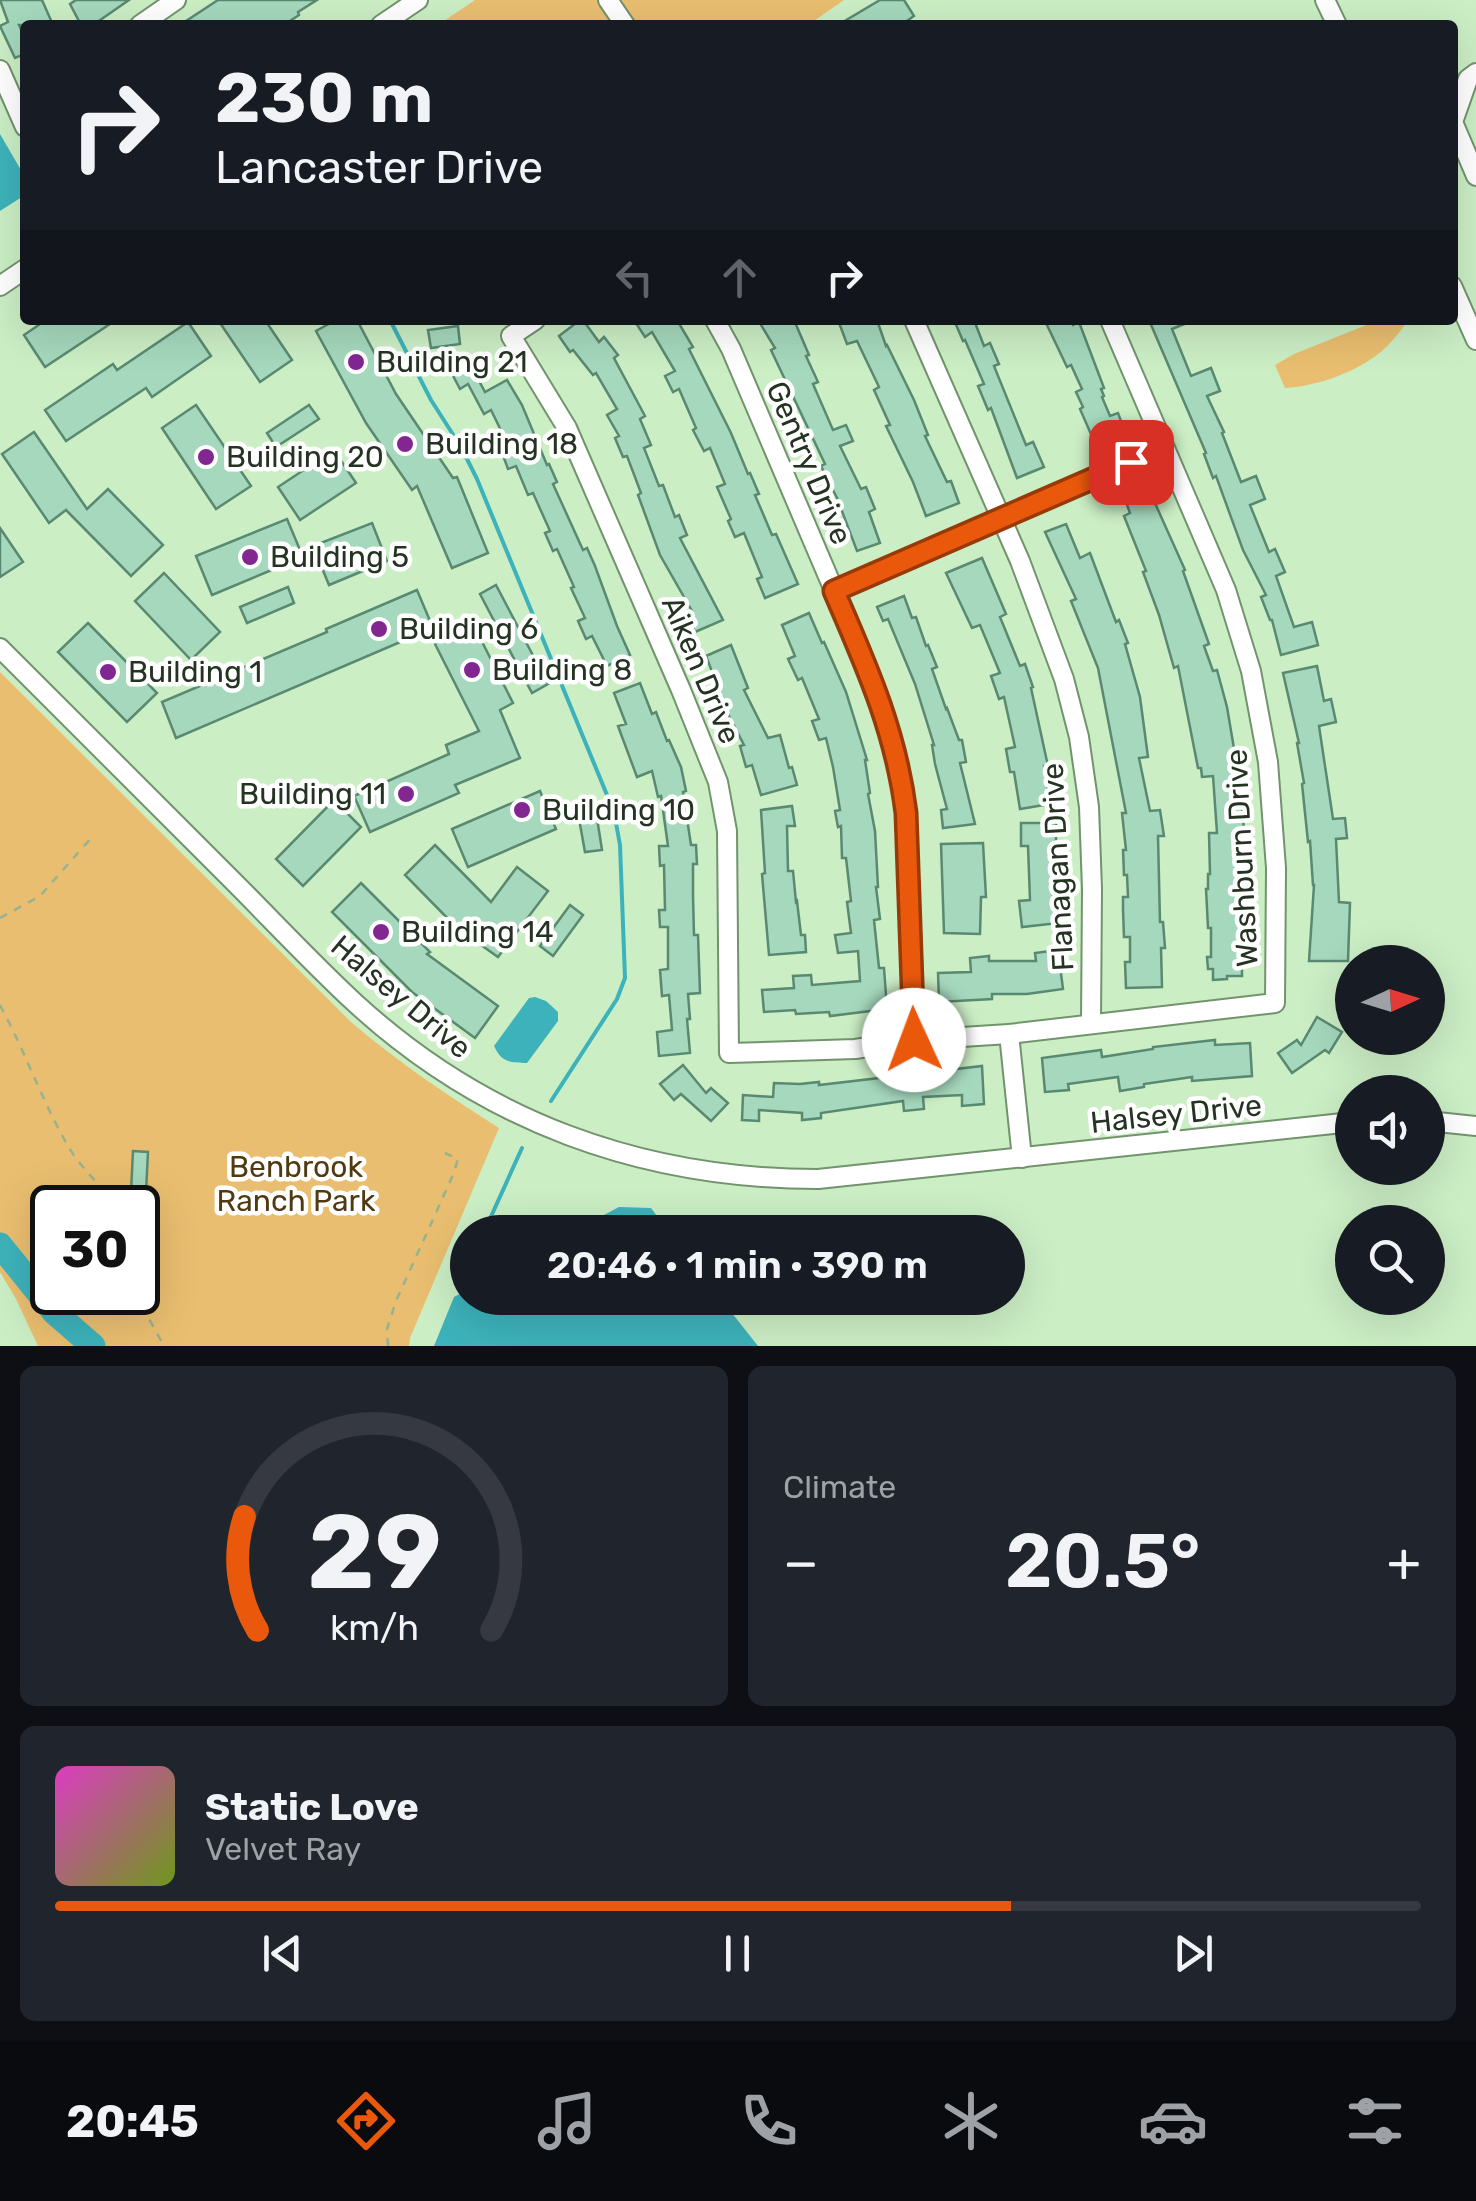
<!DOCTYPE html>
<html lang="en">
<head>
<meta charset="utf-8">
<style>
  :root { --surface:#171b24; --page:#20242c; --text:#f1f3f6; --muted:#9ea1a6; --line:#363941; --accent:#ea580c }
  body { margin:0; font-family:Rubik,sans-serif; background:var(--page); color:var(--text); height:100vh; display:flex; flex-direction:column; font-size:38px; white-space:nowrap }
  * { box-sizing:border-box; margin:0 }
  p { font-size:32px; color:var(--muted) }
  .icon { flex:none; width:55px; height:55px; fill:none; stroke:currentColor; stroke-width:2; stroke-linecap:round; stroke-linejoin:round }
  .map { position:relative; height:1346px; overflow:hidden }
  .sheet { display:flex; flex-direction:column; gap:20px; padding:20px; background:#0d0f14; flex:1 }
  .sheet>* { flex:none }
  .top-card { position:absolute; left:20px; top:20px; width:1438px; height:305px; border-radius:10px; box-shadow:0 10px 40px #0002; background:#171b24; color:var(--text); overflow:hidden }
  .needle { width:65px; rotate:86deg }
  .buttons { position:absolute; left:1335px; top:945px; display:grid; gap:20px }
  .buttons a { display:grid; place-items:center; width:110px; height:110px; border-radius:50%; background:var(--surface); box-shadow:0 10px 40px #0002; font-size:50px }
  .speed { position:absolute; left:30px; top:1185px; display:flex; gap:20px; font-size:50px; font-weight:700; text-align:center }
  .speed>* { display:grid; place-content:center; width:130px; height:130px; border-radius:50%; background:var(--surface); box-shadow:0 10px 40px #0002; line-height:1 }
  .speed .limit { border:5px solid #111; border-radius:15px; background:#fff; color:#111 }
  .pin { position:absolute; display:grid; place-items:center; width:85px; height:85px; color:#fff; margin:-42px; border-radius:20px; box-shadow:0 5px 15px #0006 }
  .me { position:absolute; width:110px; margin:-55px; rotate:358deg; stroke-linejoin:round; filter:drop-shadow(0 0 8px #0008) }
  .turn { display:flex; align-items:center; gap:35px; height:210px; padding:0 30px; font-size:45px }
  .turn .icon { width:130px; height:130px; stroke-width:2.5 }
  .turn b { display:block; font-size:70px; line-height:85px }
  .lanes { display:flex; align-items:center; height:95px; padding:0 30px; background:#0003; justify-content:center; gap:50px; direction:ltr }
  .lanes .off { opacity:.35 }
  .big { font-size:75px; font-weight:600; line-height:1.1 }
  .sheet .tile { flex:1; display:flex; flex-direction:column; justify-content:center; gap:15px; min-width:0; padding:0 35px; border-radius:15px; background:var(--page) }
  .sheet .dial { align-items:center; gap:0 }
  .dial svg { height:260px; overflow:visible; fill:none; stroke:var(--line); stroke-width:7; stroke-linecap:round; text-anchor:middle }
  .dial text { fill:var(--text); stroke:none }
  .song { display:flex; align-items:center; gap:30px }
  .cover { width:120px; height:120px; border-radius:15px; background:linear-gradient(135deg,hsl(310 70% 55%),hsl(80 70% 35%)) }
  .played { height:10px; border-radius:5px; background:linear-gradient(90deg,var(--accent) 70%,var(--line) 70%) }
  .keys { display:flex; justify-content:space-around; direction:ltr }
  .heat { display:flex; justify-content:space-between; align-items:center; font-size:55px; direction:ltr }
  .sheet .tiles { flex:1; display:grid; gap:20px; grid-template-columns:1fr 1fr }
  .tile:last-child { grid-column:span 2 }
  .trip { position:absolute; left:450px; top:1215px; width:575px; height:100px; border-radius:50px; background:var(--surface); box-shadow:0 10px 40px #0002; font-weight:600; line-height:100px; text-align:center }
  .dock { display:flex; height:160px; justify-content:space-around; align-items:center; background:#090b0e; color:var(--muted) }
  .dock .icon { width:70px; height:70px }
  .dock .active { color:var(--accent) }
  .dock b { font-size:45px; color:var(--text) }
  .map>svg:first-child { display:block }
  .green { fill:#e9be70; fill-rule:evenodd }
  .water { fill:#3db2ba }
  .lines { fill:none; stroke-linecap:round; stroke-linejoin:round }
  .stream { stroke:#3db2ba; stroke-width:4 }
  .river { stroke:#3db2ba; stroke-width:25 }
  .building { fill:#a5d8bd; stroke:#598a71; stroke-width:2.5 }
  .minor-casing { stroke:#72936d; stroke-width:22 }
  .path { stroke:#95b291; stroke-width:2.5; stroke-dasharray:8 8; stroke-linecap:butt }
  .minor { stroke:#fff; stroke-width:18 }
  .route-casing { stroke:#983908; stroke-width:25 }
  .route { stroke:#ea580c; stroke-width:18 }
  .poi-dot { fill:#822692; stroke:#fff; stroke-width:4 }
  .labels { text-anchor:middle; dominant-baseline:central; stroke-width:9; stroke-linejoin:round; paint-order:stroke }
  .poi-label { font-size:30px; fill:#253323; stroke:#fff; text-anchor:start }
  .street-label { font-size:30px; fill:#253323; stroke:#fff }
  .park-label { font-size:30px; fill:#4f3a11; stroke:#fff }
</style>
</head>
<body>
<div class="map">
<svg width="1476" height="1346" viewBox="0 0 1476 1346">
  <rect width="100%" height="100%" fill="#cbeec5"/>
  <g class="green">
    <polygon points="475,0 844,0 808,25 438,25"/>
    <path d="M1379 320 1408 321C1400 331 1392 342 1382 351 1357 372 1318 386 1285 388L1275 365 1294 354Z"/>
    <path d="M0 672 351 1022C398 1062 447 1095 499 1128L410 1338 409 1346H38L16 1299 0 1272ZM52 1208H138V1292H52Z"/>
  </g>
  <g class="water">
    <polygon points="0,134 25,177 25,195 0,211"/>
    <path d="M535 997 546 1001 558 1012V1021L527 1063C509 1062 502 1063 494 1046L529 998Z"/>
    <polygon points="619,1207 651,1208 669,1232 572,1232"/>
    <polygon points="467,1290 468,1298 720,1298 758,1346 434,1346 454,1297"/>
  </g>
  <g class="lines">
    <g class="stream">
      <polyline points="390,320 431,400 461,447 477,479 614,812 620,845 625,978 617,999 551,1101"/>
      <polyline points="484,1232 522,1148"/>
      <polyline points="464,1294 468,1280"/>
    </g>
    <polyline class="river" points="0,1245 54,1312 93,1346"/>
  </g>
  <g class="building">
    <polygon points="0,0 42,0 53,25 19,25 25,38 25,54 15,58 0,26 8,22"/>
    <polygon points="76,0 129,0 93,25 81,25 70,4"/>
    <polygon points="218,0 317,0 298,12 299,15 284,25 180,25"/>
    <polygon points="880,0 904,0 914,16 901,25 838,25"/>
    <polygon points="46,320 116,320 45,367 24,335"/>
    <polygon points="218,320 265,320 292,360 260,382"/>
    <polygon points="336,320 357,320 396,394 453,478 457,477 488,553 452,568 417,486 412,490 366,423 316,331"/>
    <polygon points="580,320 583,320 599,342 604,337 618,355 614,358 645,416 640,419 651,445 644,448 659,486 663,485 675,517 679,515 687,535 680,538 723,620 695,632 687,613 692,611 660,555 638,495 641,493 627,456 623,457 615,438 619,436 607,415 617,409 596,373 593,375 573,350 570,352 559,336"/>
    <polygon points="634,320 677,320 693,347 689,349 731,433 748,474 750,473 759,494 755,495 772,535 776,534 798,584 765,598 757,579 762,577 744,533 735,537 728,521 731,519 717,487 725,484 710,448 704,451 693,430 696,428 679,389 673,392 665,376 675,371 652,332 645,337"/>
    <polygon points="758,320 794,320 809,355 806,356 818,382 813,384 833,430 846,425 853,441 840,446 861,489 866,487 875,509 869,512 880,543 857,551 837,498 821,466 825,464 771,350 775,348"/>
    <polygon points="838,320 877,320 886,346 887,345 914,400 928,435 925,436 947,482 951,481 959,503 926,516 913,482 886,426 890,425 874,390 879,387 857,341 847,344"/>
    <polygon points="954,320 974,320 984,346 990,343 999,364 994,366 1026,445 1033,442 1044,467 1017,478 991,408 988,410 978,386 984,384 965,340 963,341"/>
    <polygon points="1053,320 1071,320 1073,325 1079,322 1104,388 1101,389 1104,396 1102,397 1110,416 1118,413 1127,437 1097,448 1080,409 1083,407 1076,392 1082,389 1071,365 1067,367 1046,323"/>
    <polygon points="1149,320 1194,320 1172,329 1191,376 1211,368 1220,391 1207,396 1224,432 1222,433 1241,482 1256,476 1265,499 1250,505 1269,552 1275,549 1285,572 1276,576 1294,627 1312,622 1318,645 1281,655 1272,620 1270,620 1261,597 1266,595 1243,550 1216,476 1213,478 1204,454 1206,453"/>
    <polygon points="188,322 211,356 152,397 146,388 66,441 45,410 113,364 117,370"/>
    <polygon points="458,326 460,344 431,348 428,330"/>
    <polygon points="467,358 485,392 507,380 522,405 547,465 549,464 557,482 553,484 583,550 587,548 595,566 617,626 630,655 607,666 592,636 586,639 578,621 585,618 571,588 574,587 557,549 553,551 545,533 550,531 533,493 528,495 516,466 508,469 501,450 509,447 491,410 484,414 468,384 460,389 449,368"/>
    <polygon points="196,405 251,486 216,509 162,428"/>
    <polygon points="309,405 319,419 276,447 267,433"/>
    <polygon points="34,432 87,509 108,489 163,545 131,576 66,510 49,523 2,454"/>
    <polygon points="334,450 356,483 300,520 278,487"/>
    <polygon points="1150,492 1185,570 1183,571 1209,644 1204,646 1213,671 1217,670 1227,707 1241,790 1248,886 1245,886 1246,965 1242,965 1242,976 1227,976 1227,979 1213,980 1213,969 1208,969 1207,957 1211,957 1211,928 1208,928 1206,889 1208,889 1208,874 1210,874 1209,833 1217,833 1213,776 1202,777 1201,768 1198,768 1178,666 1174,668 1159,615 1143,572 1146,571 1124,516 1130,513 1126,502"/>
    <polygon points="287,519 303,557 212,595 196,556"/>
    <polygon points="372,523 387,561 329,585 313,546"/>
    <polygon points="1066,524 1080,558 1090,553 1116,622 1119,620 1128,643 1125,644 1140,697 1148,757 1139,758 1150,811 1160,810 1164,836 1158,836 1160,922 1163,922 1165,948 1161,948 1162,987 1126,988 1125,962 1130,962 1130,937 1124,937 1123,910 1123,897 1128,897 1127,875 1124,875 1123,850 1126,850 1122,813 1126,813 1098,668 1071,601 1076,599 1045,532"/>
    <polygon points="0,528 23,562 0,577"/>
    <polygon points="982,558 1006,614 1000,617 1020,666 1025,664 1033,687 1031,688 1048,766 1044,766 1050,804 1020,809 1014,772 1010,772 1006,749 1015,747 1004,697 999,699 991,676 1000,673 980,625 972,628 946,573"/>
    <polygon points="164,573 220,632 191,660 135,601"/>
    <polygon points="496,585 548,684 532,693 480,594"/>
    <polygon points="288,587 294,603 247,623 240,607"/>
    <polygon points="417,590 433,628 176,738 162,702 327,632 326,629"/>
    <polygon points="904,596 912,618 916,617 926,646 928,645 937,667 932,669 946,709 947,708 959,740 962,740 966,762 960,763 975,824 943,828 941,810 947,809 935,764 932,745 934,745 915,684 888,619 883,621 877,607"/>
    <polygon points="809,613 822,643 824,642 846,692 867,760 865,760 870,793 868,794 875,831 878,887 876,887 880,919 874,920 879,968 884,968 887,1009 830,1016 829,1012 796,1014 795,1010 764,1012 762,990 794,988 793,976 811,975 812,985 860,981 858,951 838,953 835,935 851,933 847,902 851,901 846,858 842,858 841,826 838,827 835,811 840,810 833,767 826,738 819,740 812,721 819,719 802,678 798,680 788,659 795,656 782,625"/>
    <polygon points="470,618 513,703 500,710 520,758 455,785 459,793 370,832 354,796 449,754 446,745 479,731 432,638"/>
    <polygon points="88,623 157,693 127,722 58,652"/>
    <polygon points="731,645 748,688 744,690 768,738 780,735 789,768 792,767 797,785 761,795 752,765 746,767 740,746 744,745 729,716 706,656"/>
    <polygon points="1317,666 1324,701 1331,699 1336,722 1319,726 1333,819 1345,818 1347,838 1336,839 1339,902 1350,903 1348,961 1309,961 1314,885 1313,885 1310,841 1308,842 1302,784 1304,783 1297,743 1299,743 1283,673"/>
    <polygon points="640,683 652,714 656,712 667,741 669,740 681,767 686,791 683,792 691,845 696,845 697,864 693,864 693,895 694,935 698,935 700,993 688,994 690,1019 687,1019 690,1053 659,1056 657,1032 672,1030 669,995 662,996 660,970 668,969 668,927 660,927 659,910 665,910 664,865 660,866 659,846 668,846 661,796 658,797 652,771 637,777 618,726 626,724 614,693"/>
    <polygon points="540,791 556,829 468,867 452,829"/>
    <polygon points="594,799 602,850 585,852 576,802"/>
    <polygon points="334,800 361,827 303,886 276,859"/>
    <polygon points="792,806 795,826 787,826 788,871 793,871 796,902 797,901 801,935 805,935 806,952 769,955 762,874 765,873 761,810"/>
    <polygon points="1021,823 1056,823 1056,846 1051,846 1053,897 1057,897 1059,923 1022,927 1019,901 1030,900 1028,846 1021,846"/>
    <polygon points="983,843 986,897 981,897 980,934 944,933 941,844"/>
    <polygon points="435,845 491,902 517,867 548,891 498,957 457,928 405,875"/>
    <polygon points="361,883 430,952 427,954 498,1006 475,1038 412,992 332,912"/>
    <polygon points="570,905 583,915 553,956 540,946"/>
    <polygon points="1058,950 1063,989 1027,994 992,994 992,999 939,1002 938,973 971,972 970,958 989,956 989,961 1036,961 1035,953"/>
    <polygon points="1317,1017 1342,1032 1329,1053 1325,1050 1292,1073 1278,1053 1297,1040 1301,1045"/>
    <polygon points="1215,1040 1215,1045 1250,1043 1252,1076 1192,1081 1192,1077 1144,1084 1144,1087 1120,1091 1118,1077 1068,1084 1069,1090 1045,1092 1042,1058 1101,1050 1102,1057 1153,1049 1153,1047"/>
    <polygon points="683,1065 706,1093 711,1088 728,1103 711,1121 681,1094 674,1100 660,1084"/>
    <polygon points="982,1066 984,1104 962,1106 962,1095 923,1097 924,1109 904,1111 903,1101 821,1113 821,1118 802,1120 802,1113 759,1110 759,1121 742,1120 743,1095 773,1097 774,1083 800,1084 819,1082 819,1085"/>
    <polygon points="133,1151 148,1152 146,1192 131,1192"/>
  </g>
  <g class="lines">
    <g class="minor-casing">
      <g id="minor">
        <polyline points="608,0 625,25"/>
        <polyline points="1325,0 1337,25"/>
        <polyline points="140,25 176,0"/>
        <polyline points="381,25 418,0"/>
        <polyline points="0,70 25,127"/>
        <polyline points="1476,73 1468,79 1453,122 1476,176"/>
        <polyline points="0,286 25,269"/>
        <polyline points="1452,286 1476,340"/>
        <polyline points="535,320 511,336 567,428 681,690 718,782 727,831 729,1053 855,1049 915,1040 1009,1034 1275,1003 1276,868 1268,762 1251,671 1226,590 1110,320"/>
        <path d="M715 320 731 349C763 424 795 499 827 574 861 654 895 725 906 813L915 1040"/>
        <polyline points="914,320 1020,561 1064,679 1079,737 1089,807 1092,889 1091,1023"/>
        <polyline points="834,591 1164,448"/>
        <path d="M0 648C76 725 154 801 231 879 272 920 312 963 354 1002 484 1122 642 1179 818 1179L1352 1122"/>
        <polyline points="1009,1034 1022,1158"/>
        <polyline points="1428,1121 1476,1126"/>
      </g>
    </g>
    <g class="path">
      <polyline points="0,918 40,896 92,837"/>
      <path d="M0 1005C25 1051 42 1101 68 1146 81 1169 102 1185 116 1208"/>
      <polyline points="134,1292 164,1346"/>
      <polyline points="388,1346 387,1329 396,1301 453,1175 458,1159 445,1153"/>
    </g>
    <use href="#minor" class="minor"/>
  </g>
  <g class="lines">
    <g class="route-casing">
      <path id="route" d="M914 1040 906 813C896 731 866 665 834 591L1131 462"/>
    </g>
    <use href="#route" class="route"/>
  </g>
  <g class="poi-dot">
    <circle cx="356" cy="362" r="10"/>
    <circle cx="405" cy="444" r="10"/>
    <circle cx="206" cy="457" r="10"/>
    <circle cx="250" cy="557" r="10"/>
    <circle cx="379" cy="629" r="10"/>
    <circle cx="472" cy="670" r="10"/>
    <circle cx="108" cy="672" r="10"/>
    <circle cx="406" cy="794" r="10"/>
    <circle cx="522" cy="810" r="10"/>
    <circle cx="381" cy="932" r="10"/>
  </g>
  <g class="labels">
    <g class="poi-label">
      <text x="376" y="362">Building 21</text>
      <text x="425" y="444">Building 18</text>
      <text x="226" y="457">Building 20</text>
      <text x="270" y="557">Building 5</text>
      <text x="399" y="629">Building 6</text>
      <text x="492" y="670">Building 8</text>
      <text x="128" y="672">Building 1</text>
      <text x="386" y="794" text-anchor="end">Building 11</text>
      <text x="542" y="810">Building 10</text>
      <text x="401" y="932">Building 14</text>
    </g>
    <g class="street-label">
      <text transform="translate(809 463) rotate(67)">Gentry Drive</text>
      <text transform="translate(701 670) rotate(67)">Aiken Drive</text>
      <text transform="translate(1242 858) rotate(-93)">Washburn Drive</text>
      <text transform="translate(1058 867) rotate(-93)">Flanagan Drive</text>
      <text transform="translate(401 997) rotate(40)">Halsey Drive</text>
      <text transform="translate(1176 1114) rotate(-6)">Halsey Drive</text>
    </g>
    <g class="park-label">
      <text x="296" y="1167">Benbrook<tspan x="296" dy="34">Ranch Park</tspan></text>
    </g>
  </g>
</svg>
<div class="buttons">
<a><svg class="needle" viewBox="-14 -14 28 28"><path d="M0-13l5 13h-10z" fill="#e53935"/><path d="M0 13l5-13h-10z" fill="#9ea1a6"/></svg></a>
<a><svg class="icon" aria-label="sound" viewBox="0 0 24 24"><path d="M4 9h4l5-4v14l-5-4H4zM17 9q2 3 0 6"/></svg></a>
<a><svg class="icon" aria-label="search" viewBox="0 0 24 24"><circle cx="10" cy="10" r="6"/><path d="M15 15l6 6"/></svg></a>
</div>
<div class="speed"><div class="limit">30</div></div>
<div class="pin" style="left:1131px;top:462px;background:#d93025"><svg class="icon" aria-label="arrive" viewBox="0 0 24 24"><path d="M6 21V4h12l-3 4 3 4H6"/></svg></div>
<svg class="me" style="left:914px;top:1040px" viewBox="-20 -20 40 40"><circle r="19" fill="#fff"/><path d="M0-13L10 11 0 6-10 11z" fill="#ea580c"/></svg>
<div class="trip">20:46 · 1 min · 390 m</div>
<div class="top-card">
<div class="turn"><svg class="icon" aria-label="right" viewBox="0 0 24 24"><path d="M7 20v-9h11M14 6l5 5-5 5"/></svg><div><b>230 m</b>Lancaster Drive</div></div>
<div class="lanes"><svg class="icon off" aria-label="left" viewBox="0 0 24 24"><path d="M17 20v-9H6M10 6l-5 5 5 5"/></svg><svg class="icon off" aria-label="ahead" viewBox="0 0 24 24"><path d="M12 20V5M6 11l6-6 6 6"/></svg><svg class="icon" aria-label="right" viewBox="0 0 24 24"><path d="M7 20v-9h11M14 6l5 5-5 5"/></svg></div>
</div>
</div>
<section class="sheet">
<div class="tiles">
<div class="tile dial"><svg viewBox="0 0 100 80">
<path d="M14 69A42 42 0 1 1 86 69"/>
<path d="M14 69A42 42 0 0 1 10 34" stroke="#ea580c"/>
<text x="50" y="56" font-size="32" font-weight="700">29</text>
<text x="50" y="72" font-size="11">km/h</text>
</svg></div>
<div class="tile"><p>Climate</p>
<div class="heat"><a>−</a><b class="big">20.5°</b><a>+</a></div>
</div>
<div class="tile">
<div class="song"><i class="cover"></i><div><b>Static Love</b><p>Velvet Ray</p></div></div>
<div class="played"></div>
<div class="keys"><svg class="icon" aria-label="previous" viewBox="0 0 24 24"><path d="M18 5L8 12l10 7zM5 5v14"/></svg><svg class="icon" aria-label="pause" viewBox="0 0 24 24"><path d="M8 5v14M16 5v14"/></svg><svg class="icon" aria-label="next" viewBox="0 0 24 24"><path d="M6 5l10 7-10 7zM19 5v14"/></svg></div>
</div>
</div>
</section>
<nav class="dock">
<b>20:45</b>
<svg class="icon active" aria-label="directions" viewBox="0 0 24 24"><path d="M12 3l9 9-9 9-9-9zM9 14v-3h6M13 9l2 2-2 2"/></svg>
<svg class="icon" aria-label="music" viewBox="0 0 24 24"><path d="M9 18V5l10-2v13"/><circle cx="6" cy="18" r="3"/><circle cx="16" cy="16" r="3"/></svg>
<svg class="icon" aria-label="phone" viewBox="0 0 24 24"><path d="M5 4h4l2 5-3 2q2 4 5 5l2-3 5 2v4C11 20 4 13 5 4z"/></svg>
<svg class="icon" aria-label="climate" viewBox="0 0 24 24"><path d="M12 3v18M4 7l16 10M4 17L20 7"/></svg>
<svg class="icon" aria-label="car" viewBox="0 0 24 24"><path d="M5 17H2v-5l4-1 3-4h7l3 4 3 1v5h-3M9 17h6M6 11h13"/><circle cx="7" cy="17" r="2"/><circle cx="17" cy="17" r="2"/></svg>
<svg class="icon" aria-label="filters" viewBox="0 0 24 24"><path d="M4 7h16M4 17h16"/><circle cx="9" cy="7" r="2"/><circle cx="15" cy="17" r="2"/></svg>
</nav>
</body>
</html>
